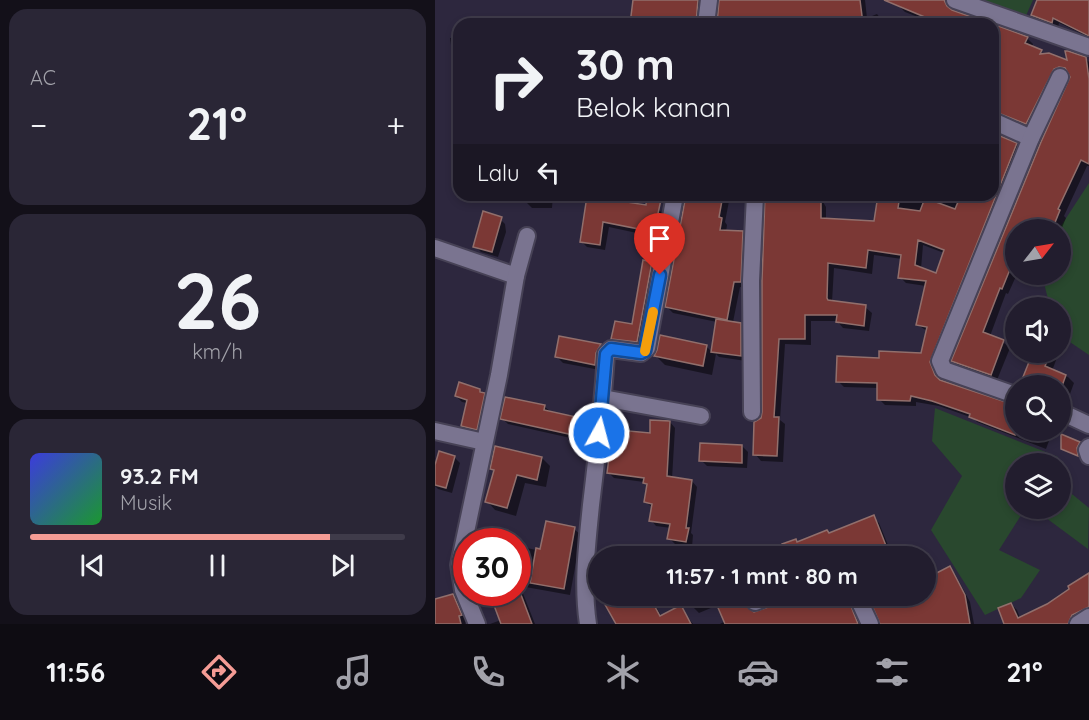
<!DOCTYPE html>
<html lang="id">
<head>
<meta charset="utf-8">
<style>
  :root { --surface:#221d2e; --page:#2a2636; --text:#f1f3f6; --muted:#a2a2aa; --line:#3f3b4a; --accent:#f59c95 }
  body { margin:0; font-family:Quicksand,sans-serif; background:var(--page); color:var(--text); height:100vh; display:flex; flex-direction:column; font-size:22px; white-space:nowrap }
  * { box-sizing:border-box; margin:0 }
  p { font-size:20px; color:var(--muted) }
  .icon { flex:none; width:33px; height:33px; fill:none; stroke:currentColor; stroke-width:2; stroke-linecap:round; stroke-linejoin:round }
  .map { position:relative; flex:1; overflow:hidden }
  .panel { display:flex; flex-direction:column; gap:9px; padding:9px; background:#131019; width:435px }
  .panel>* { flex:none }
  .guide { position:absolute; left:18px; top:18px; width:546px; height:183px; border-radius:18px; box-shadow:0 3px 9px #0003,0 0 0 2px var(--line); background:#221d2e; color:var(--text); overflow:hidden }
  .needle { width:39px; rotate:59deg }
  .tools { position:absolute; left:570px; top:219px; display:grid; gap:12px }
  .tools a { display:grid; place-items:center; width:66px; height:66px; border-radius:50%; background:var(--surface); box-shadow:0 3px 9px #0003,0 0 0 2px var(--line); font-size:30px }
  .speed { position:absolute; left:18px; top:528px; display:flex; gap:12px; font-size:30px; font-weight:700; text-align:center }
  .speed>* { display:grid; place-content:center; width:78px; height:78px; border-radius:50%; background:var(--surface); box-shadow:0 3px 9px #0003,0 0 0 2px var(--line); line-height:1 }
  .speed .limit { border:9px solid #d22; background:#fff; color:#111 }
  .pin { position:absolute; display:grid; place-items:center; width:51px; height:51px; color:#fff; margin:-62px -26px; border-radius:50% 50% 50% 0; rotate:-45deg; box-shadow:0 0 6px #0007 }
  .pin .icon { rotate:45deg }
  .me { position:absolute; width:66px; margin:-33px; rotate:7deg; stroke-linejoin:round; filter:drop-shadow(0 0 4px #0008) }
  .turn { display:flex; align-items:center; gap:21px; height:126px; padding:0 24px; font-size:27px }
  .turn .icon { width:78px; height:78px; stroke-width:2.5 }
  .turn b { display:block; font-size:42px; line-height:51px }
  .then { display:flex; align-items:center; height:57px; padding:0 24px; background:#0003; gap:12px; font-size:22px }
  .big { font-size:45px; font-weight:800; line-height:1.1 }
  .panel .card { flex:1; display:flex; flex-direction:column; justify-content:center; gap:9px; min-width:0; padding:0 21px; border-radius:18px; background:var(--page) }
  .panel .dial { align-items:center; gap:0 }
  .dial b { font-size:78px; line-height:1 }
  .song { display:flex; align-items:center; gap:18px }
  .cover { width:72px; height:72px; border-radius:9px; background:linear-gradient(135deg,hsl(240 70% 55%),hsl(130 70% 35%)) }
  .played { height:6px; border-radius:3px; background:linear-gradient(90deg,var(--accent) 80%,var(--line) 80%) }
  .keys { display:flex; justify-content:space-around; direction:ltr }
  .heat { display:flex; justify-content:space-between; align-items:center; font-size:33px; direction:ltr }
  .trip { position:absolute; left:153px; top:546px; width:348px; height:60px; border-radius:30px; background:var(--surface); box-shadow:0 3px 9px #0003,0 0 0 2px var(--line); font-weight:800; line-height:60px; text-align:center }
  .menu { display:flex; height:96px; justify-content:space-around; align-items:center; background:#0e0c12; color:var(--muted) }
  .menu .icon { width:42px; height:42px }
  .menu .active { color:var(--accent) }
  .menu b { font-size:27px; color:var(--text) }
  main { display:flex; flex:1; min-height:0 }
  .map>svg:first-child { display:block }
  .green { fill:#29482e }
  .shadow { fill:#0007; fill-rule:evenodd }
  .building { fill:#7b3835; stroke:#916f6c; stroke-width:1.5; fill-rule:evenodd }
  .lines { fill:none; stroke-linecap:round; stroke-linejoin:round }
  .street-casing { stroke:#474256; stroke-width:20 }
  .street { stroke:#7a7490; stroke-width:16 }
  .route-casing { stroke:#114b97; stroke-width:15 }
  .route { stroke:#1a73e8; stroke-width:10 }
  .slow { stroke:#f59e0b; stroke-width:10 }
</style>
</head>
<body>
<main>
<section class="panel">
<div class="card"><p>AC</p>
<div class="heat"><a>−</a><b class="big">21°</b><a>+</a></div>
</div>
<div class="card dial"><b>26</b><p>km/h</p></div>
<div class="card">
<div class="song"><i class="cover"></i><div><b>93.2 FM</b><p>Musik</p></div></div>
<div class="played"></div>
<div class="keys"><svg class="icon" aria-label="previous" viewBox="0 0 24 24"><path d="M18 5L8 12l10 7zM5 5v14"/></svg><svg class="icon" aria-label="pause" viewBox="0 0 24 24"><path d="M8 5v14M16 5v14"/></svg><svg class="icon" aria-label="next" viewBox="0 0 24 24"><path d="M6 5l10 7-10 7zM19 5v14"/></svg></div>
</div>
</section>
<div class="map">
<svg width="654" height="624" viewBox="0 0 654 624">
  <rect width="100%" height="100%" fill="#2d273e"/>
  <g class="green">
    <polygon points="540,0 598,0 589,20"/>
    <polygon points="654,183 654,355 626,336 626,308 615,307 607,275 626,274 626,230 624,229"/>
    <polygon points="500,408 623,457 619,463 580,464 580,508 590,509 564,550 605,570 586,598 550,615 496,530 527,476 497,441"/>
    <polygon points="626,485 654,508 653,549 599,509 626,508"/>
  </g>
  <g class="shadow">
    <polygon points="200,0 269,0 267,24 197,24"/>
    <polygon points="332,0 430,0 432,18 442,14 450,24 282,24"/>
    <polygon points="466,0 505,0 509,2 517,12 552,24 501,24 470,12 464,6"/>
    <polygon points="603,0 654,0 654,37 624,23 623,28 604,21 598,15"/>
    <polygon points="558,26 592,38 598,44 597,47 610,55 633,63 650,58 654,62 654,166 652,166 629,216 631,218 626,230 580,230 582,274 573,294 571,293 555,336 568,342 575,348 562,380 524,367 518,360 636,82 636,74 632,72 622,78 597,129 558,119"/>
    <polygon points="24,37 24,64 18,58 15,38"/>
    <path d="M558 134 582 145 588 151 500 369 505 381 580 407V430H618L611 449 542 422 538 418 504 406 481 402V406L450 405 444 399V388L409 387 403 381 445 359 487 355 492 331 483 325 491 286 471 283 465 277 467 259 439 255 437 274 399 268 397 302 430 307 437 313 434 331 408 328 402 321H376V345L350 344 345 420 350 424 348 462 326 461 320 454 327 419 332 195H384L391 207V220L441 222 444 198 441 195H558ZM488 245 509 253 502 274 486 269Z"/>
    <polygon points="91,195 118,195 117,208 97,208 91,202"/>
    <polygon points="253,195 318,195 317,197 295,196 290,222 292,225 291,232 307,232 313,239 311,288 305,287 298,322 305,324 311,330 311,361 284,357 281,354 277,375 230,365 221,356 271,346 278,353 282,322 238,313 232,307"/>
    <polygon points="153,197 181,200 223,209 229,215 225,238 174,227 170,250 152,247 146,241"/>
    <polygon points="64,218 70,224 71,232 63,257 46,252 40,246"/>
    <polygon points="216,264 222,269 208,347 183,344 178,338 198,326"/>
    <polygon points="165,346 171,351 165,370 128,363 122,357"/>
    <polygon points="599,352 624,352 617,371 633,377 639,383 631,405 626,403 626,386 586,386"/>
    <polygon points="45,390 55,400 48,435 33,432 27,426 32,403 27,402 21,396"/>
    <polygon points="110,407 116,412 154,421 160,428 158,443 73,424 67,418"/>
    <polygon points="235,422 240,428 237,479 257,481 262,487 256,533 258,535 257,547 240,544 234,538 236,528 221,526 216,520 218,508 211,502 213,487 209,482 179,478 173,472 183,453"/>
    <polygon points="644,443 647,445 644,451 644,457 630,449"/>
    <polygon points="307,446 313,452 312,468 272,466 266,460"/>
    <polygon points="19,457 25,463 17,493 3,489 0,486 0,470"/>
    <polygon points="107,458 115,466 111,487 90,483 81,516 60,510 52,501 60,472 57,469"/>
    <polygon points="438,517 444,523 455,550 460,556 349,556 363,543 395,534"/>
    <polygon points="139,529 146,535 135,595 85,586 100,624 55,624 66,620 82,592 82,569 87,567 82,566 82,542 46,542 48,531 81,538 87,544 87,547 106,551"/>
    <polygon points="514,568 520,574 535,602 539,624 446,624 446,620 434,596 490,596 490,577 494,575 497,578"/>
    <polygon points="654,574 654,615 641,624 570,624 576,604 582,610 585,618 613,605"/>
    <polygon points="18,596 24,602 32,622 30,624 0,624 0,601"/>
    <polygon points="181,596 215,596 227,617 245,607 258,624 181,624 170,601"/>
    <polygon points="253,596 329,596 315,608 317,614 340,607 347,599 346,596 419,596 417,601 418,608 426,624 285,624 290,621 283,605 264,613 258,607"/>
  </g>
  <g class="building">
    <polygon points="198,0 263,0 261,23 195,24"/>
    <polygon points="284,0 425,0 428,24 282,24"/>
    <polygon points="449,0 509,0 512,6 517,10 557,24 489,24 492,18"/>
    <polygon points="602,0 654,0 654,36 618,18 617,23 596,15"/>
    <polygon points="558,24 593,37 590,43 607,50 605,54 614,53 632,60 630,51 633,51 651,57 654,79 654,164 646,160 623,209 625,210 617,230 605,230 594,225 592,230 580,230 580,257 567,289 565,288 548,332 569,340 556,375 516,361 606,142 635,77 630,68 624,67 619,69 591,124 558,111"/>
    <path d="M558 133 582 143 495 362 500 375 505 380 580 405V435L534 417 535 414 497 401 476 396 475 401 442 400V383L401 382 402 356 444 358V351L486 353 492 327 481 325 491 281 463 278 466 255 433 250 431 268 393 263 392 298 393 300 431 305 429 326 401 322 402 315H370V339H344L339 417H344L342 456 318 455 319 422 326 418 327 412V281L330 195H386V218L439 221 443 195H465L463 208 485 211 490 198 520 209 526 195 539 199 540 195H558ZM483 240 509 250 501 273 480 265Z"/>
    <polygon points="212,195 227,195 219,232 168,222 165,245 145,242 152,196 211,205"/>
    <polygon points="251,195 288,195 284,217 287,218 285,230 308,231 306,282 299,282 292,320 230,307"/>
    <polygon points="48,211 67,217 57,252 38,247"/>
    <polygon points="208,260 217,262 202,342 176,339 180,321 197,324"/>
    <polygon points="281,319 306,323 306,356 276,352"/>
    <polygon points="225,335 272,345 268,366 219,356 222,350"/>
    <polygon points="124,336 166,344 161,353 160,365 120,357"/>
    <polygon points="598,352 616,352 610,366 631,375 627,386 597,386 586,382"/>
    <polygon points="24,382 45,389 45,392 50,393 42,430 26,426 32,400 20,396"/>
    <polygon points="70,397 110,405 109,410 155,420 152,438 65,419"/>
    <polygon points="215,420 235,421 232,476 257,480 251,528 254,528 251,542 232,539 235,524 214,521 217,504 209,502 212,484 208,483 209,478 172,473 175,450 181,451 183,430 215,433"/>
    <polygon points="626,434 645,442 642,448 643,456 626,449"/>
    <polygon points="265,443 307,445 307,463 264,461"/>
    <polygon points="60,446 107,457 102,480 82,475 72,508 50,502 59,470 55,469"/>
    <polygon points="4,451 20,456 11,488 0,485 0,465"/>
    <polygon points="439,515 455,556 352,556 347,544 361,539 362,542 392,530 394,533"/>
    <polygon points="111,521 140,527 129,589 95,583 101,548 105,549"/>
    <polygon points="515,566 530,595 535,624 445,624 433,596 490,596 490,579"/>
    <polygon points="654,573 654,607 637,615 633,624 569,624 563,608 576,603 583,618 612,604 634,589 633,586"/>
    <polygon points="54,592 85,592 97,624 66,624"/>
    <polygon points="18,594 27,615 24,616 26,624 0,624 0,599"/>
    <polygon points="177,596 214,596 225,616 246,605 256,624 181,624 168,601"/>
    <polygon points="278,596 312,596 310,601 311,606 319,612 339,605 344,602 345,596 412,596 423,624 290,624"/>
  </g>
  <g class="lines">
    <g class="street-casing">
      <g id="street">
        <polyline points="520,0 654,47"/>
        <polyline points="271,24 274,0"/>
        <polyline points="558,121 596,138"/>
        <polyline points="0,248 81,276"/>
        <polyline points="580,395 509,370 505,361 596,138 625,77"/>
        <polyline points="168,398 266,416"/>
        <polyline points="317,412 316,281 320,195"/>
        <polyline points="626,412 654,425"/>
        <polyline points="0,431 49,442"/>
        <polyline points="654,447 652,450 654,456"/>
        <polyline points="422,596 435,624"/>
        <polyline points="320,602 335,596"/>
        <polyline points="42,624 28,590 24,565 64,375 81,276 92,236"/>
        <path d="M153 624C147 584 152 545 156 505 162 455 168 405 171 354L176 349 206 353 212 348 240 195"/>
        <polyline points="643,624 654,617"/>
      </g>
    </g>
    <use href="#street" class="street"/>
  </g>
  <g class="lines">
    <g class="route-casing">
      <polyline id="route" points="164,433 171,354 176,349 206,353 210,351 225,275"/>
    </g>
    <use href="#route" class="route"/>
    <polyline class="slow" points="210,351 218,312"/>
  </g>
</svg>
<div class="tools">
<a><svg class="needle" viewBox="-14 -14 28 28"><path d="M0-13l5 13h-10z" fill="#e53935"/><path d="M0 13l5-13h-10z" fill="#a2a2aa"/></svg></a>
<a><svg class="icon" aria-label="sound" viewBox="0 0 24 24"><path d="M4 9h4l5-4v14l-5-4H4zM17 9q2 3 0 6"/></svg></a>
<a><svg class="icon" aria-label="search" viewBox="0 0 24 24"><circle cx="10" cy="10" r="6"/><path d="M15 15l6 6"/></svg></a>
<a><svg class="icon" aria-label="layers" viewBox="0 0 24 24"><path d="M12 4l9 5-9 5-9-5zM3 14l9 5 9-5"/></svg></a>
</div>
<div class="speed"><div class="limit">30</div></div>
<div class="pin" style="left:225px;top:275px;background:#d93025"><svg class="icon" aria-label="arrive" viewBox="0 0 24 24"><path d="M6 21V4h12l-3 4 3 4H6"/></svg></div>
<svg class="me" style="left:164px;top:433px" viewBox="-20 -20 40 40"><circle r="17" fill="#1a73e8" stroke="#fff" stroke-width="3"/><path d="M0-11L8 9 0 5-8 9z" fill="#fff"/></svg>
<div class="trip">11:57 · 1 mnt · 80 m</div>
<div class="guide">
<div class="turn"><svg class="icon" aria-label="right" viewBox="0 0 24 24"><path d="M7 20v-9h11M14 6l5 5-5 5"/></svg><div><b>30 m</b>Belok kanan</div></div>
<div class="then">Lalu<svg class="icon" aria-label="left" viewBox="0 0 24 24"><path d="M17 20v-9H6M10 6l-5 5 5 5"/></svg></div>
</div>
</div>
</main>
<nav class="menu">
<b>11:56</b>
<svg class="icon active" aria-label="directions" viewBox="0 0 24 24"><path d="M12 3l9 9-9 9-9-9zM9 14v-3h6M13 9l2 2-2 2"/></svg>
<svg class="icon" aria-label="music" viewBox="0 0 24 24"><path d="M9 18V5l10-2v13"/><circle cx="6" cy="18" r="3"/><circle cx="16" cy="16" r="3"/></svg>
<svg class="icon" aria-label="phone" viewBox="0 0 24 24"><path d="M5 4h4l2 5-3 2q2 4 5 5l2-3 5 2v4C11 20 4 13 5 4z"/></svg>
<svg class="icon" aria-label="climate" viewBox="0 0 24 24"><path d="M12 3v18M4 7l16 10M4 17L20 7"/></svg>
<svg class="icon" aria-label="car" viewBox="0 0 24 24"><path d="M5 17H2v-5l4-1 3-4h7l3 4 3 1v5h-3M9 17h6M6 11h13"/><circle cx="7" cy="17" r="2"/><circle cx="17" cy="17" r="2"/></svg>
<svg class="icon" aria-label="filters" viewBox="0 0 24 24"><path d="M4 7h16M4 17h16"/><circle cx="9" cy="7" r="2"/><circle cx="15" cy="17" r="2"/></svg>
<b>21°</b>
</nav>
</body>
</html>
